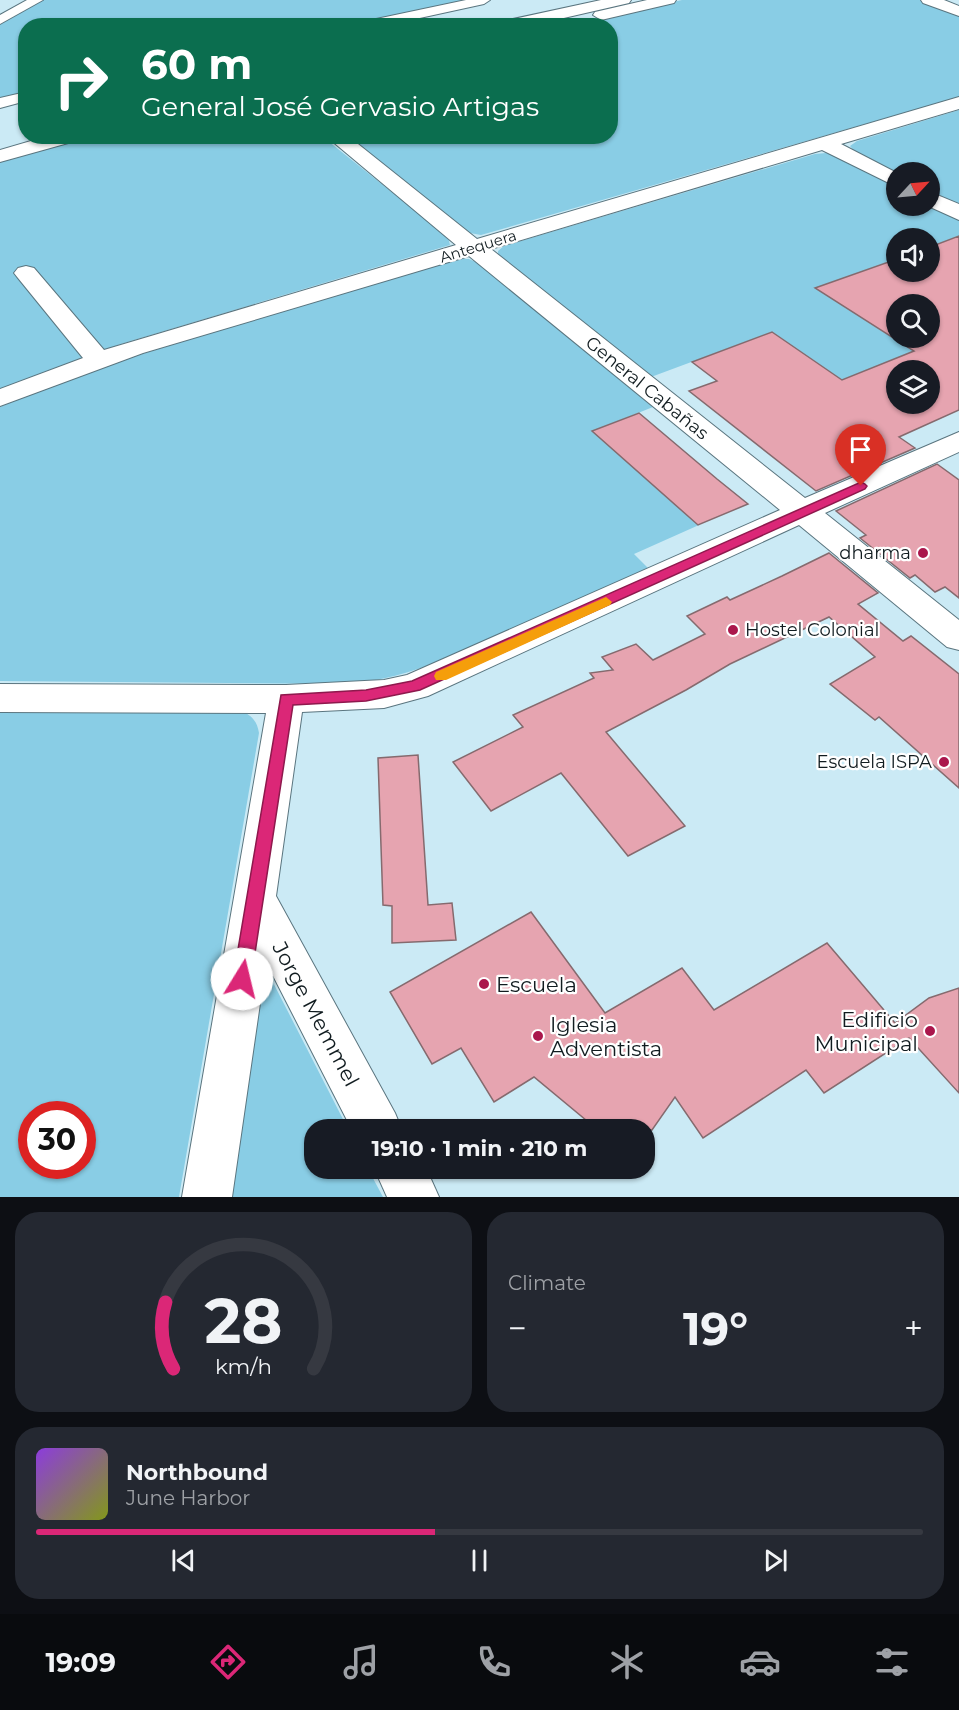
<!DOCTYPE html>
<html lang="en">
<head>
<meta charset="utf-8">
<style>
  :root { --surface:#171b24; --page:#242831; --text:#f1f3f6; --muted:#9ea1a6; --line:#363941; --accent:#db2777 }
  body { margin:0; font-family:Montserrat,sans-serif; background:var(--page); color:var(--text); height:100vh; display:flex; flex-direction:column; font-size:22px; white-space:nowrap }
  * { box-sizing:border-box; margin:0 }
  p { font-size:20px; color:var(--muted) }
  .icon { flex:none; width:33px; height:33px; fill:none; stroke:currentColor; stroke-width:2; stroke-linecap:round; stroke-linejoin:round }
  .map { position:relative; height:1197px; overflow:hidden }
  .sheet { display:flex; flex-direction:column; gap:15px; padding:15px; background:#0d0f14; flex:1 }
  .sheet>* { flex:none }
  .guide { position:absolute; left:18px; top:18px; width:600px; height:126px; border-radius:24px; box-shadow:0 2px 4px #0004; background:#0b6e4f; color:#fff; overflow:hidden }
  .needle { width:39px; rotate:64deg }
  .tools { position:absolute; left:886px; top:162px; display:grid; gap:12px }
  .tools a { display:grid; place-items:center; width:54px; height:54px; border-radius:50%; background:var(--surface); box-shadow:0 2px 4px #0004; font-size:30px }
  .speed { position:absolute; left:18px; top:1101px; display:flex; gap:12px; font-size:30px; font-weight:700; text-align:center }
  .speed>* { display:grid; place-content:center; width:78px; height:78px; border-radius:50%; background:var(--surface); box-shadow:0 2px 4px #0004; line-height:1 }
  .speed .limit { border:9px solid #d22; background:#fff; color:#111 }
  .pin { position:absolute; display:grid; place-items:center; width:51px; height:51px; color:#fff; margin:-62px -26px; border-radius:50% 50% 50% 0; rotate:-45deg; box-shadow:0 0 6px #0007 }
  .pin .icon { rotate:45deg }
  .me { position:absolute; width:66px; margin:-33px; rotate:9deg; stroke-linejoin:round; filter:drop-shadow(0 0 4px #0008) }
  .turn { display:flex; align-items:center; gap:21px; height:126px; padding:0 24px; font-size:27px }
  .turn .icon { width:78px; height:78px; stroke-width:2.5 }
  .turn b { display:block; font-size:42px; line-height:51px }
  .big { font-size:45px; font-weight:700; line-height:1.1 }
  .sheet .widget { flex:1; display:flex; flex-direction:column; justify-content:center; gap:9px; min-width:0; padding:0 21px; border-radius:24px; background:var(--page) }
  .sheet .dial { align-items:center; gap:0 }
  .dial svg { height:156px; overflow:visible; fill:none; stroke:var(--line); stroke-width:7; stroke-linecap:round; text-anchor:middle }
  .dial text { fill:var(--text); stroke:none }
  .song { display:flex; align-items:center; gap:18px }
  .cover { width:72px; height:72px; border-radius:9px; background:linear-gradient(135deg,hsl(270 70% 55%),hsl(70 70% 35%)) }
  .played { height:6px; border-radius:3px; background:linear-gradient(90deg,var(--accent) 45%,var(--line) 45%) }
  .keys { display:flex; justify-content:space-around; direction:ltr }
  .heat { display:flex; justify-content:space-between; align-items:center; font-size:33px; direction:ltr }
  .sheet .tiles { flex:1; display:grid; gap:15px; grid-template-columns:1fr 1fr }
  .widget:last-child { grid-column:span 2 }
  .trip { position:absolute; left:304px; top:1119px; width:351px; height:60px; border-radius:24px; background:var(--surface); box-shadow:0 2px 4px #0004; font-weight:700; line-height:60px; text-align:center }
  .tabs { display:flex; height:96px; justify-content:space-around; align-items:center; background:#090b0e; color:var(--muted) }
  .tabs .icon { width:42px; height:42px }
  .tabs .on { color:var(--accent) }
  .tabs b { font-size:27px; color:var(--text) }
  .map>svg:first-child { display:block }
  .green { fill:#89cde5; fill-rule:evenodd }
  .building { fill:#e6a4b0; stroke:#856a6e; stroke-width:1.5; fill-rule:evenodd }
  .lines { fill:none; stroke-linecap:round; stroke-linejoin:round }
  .pedestrian-casing { stroke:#5a757f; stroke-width:2 }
  .minor-casing { stroke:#5a757f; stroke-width:2 }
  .tertiary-casing { stroke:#5a757f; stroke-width:2 }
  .primary-casing { stroke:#5a757f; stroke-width:2 }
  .pedestrian { fill:#fff; fill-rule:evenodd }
  .minor { fill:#fff; fill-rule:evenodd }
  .tertiary { fill:#fff; fill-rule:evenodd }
  .primary { fill:#fff; fill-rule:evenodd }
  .route { fill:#db2777; stroke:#8e194d; stroke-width:1.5 }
  .slow { fill:#f59e0b }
  .poi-dot { fill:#aa174c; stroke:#fff; stroke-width:2 }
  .labels { text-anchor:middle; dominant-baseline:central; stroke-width:4.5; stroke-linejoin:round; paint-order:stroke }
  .far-street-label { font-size:15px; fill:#111c20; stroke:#fff }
  .street-label { font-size:18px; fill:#111c20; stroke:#fff }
  .poi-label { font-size:18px; fill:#111c20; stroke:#fff; text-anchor:end }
  .near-poi-label { font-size:21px; fill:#111c20; stroke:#fff; text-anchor:start }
  .near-street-label { font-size:21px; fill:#111c20; stroke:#fff }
</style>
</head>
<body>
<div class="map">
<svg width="959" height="1197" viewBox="0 0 959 1197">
  <rect width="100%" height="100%" fill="#cbeaf5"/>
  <g class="green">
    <polygon points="40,0 475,0 349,25 26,26 25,95 0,101 0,22"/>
    <polygon points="682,0 920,0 959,15 959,97 481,235 470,233 347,137 610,136 610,26 568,25"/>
    <polygon points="959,110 959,205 930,190 930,172 897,173 855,152 850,146 857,141"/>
    <polygon points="89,137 323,137 448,237 450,245 121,344 0,389 0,162"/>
    <polygon points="826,153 837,156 897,187 897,206 930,206 959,219 959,236 930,247 930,238 897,238 897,259 816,288 914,351 884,363 897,404 930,404 957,411 915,430 772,332 651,377 498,254 498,251 504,246 815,154"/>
    <path d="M457 259H469L478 263 653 407 593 431 699 525 634 554 649 569 442 660C410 673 381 681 346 684L0 681V407L75 376 142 354Z"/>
    <path d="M0 709 242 711C252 716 257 721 259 733L179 1197H0ZM32 1114H82V1166H32Z"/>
    <polygon points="261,959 348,1129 315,1130 315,1168 368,1169 383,1197 226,1197"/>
  </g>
  <g class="building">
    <path d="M959 236V410L899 437 915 448 816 491 689 391 717 381 692 362 772 332 842 380 914 351 815 288 897 259V272H930V247ZM897 304H930V338H897ZM897 370H930V404H897Z"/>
    <polygon points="639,413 717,479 748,504 698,525 592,431"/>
    <polygon points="937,464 959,480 959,598 945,587 935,592 915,575 910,578 860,538 866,535 836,511"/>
    <polygon points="829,553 878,593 858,604 903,641 911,636 959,674 959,788 879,717 875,720 830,684 875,657 829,617 730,664 686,690 606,732 685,826 628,856 561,773 491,811 453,762 523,727 513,715 594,678 590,673 613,670 602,657 636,644 653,660 705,634 687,616 727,597 730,600 782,576"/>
    <polygon points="418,755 428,905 452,903 456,940 392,943 392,906 383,905 378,758"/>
    <polygon points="531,912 605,1013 682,968 714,1010 827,943 895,1023 929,998 959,988 959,1093 909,1038 824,1093 806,1070 703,1138 675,1097 652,1130 598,1130 534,1077 494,1102 461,1048 432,1064 390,992"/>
  </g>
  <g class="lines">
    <g class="pedestrian-casing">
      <g id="pedestrian">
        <polygon points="27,0 43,0 0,24 0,15"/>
        <polygon points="466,0 490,0 484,4 383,26 356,26 362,22"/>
        <polygon points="26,92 26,101 0,108 0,98"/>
      </g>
    </g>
    <g class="minor-casing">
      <g id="minor">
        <polygon points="959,97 959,109 841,144 897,173 897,187 822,150 491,249 805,498 959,432 959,452 825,513 959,620 959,650 947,647 799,525 428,696 384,708 302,712 276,896 395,1113 402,1130 352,1130 266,962 232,1197 182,1197 266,713 0,712 0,684 286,685 384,680 407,675 780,510 469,256 143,353 0,406 0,389 83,358 18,278 14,273 18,268 26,266 34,268 104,350 456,245 326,136 348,136 477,239"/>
        <polygon points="930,192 959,204 959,220 928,206 930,206"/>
        <polygon points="374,1168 426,1168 439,1197 387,1197"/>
      </g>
    </g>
    <g class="tertiary-casing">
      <polygon id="tertiary" points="921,0 944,0 959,6 959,16 923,3"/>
    </g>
    <g class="primary-casing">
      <g id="primary">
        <polygon points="601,0 631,0 629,3 529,26 496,26 504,21"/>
        <polygon points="647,0 676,0 674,3 601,20 593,15 595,12"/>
        <polygon points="48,136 81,136 79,140 0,162 0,150"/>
      </g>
    </g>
    <use href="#pedestrian" class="pedestrian"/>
    <use href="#minor" class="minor"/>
    <use href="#tertiary" class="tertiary"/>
    <use href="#primary" class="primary"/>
  </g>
  <polygon class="route" points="861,482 865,484 867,486 865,489 420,690 366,701 293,705 251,979 248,985 242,987 235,985 233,979 281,695 366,690 412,681"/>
  <polygon class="slow" points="606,597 612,602 610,605 446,680 436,680 434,676 436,672"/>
  <g class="poi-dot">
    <circle cx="923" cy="553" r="6"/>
    <circle cx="733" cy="630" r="6"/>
    <circle cx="944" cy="762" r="6"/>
    <circle cx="484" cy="984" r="6"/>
    <circle cx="930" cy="1031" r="6"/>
    <circle cx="538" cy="1036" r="6"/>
  </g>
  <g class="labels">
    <g class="far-street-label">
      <text transform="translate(478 246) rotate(-17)">Antequera</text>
    </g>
    <g class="street-label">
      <text transform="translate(647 388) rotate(39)">General Cabañas</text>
    </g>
    <g class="poi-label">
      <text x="911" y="553">dharma</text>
      <text x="745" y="630" text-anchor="start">Hostel Colonial</text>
      <text x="932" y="762">Escuela ISPA</text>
    </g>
    <g class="near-poi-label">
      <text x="496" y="984">Escuela</text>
      <text x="918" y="1019" text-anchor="end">Edificio<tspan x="918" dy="24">Municipal</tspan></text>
      <text x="550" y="1024">Iglesia<tspan x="550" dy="24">Adventista</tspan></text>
    </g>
    <g class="near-street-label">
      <text transform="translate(316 1014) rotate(62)">Jorge Memmel</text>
    </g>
  </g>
</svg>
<div class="tools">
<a><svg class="needle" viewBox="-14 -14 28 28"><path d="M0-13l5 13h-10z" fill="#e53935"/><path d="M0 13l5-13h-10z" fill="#9ea1a6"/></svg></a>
<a><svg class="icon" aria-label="sound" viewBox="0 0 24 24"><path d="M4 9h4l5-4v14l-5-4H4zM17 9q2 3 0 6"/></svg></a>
<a><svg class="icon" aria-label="search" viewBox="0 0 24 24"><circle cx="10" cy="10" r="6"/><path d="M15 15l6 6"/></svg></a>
<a><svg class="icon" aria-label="layers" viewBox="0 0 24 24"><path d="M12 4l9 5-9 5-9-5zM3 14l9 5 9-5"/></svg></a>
</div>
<div class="speed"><div class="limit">30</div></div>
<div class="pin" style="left:861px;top:486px;background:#d93025"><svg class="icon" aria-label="arrive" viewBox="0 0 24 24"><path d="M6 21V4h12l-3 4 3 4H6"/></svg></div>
<svg class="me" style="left:242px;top:979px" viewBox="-20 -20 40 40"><circle r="19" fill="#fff"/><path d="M0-13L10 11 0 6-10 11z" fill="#db2777"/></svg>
<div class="trip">19:10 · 1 min · 210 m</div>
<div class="guide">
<div class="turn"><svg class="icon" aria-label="right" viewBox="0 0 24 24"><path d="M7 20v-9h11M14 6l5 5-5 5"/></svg><div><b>60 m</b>General José Gervasio Artigas</div></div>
</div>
</div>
<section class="sheet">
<div class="tiles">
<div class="widget dial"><svg viewBox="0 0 100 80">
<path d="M14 69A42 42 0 1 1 86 69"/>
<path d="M14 69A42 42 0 0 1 10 35" stroke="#db2777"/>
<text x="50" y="56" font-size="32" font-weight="700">28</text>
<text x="50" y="72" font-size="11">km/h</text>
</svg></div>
<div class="widget"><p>Climate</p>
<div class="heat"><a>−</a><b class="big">19°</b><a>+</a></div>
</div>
<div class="widget">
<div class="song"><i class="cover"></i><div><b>Northbound</b><p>June Harbor</p></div></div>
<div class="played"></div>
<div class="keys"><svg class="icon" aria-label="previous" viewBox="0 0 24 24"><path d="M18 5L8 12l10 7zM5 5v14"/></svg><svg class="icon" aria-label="pause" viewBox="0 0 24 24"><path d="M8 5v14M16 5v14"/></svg><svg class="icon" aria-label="next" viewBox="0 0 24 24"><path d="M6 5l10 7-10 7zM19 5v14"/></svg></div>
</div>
</div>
</section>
<nav class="tabs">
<b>19:09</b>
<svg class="icon on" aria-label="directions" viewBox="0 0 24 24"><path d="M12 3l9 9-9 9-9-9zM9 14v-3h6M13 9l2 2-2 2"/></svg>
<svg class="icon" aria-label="music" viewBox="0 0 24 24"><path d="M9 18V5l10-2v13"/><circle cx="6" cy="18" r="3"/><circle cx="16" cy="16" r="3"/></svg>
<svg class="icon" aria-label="phone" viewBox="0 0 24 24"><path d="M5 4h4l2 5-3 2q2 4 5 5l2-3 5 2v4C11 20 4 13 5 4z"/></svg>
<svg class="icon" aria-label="climate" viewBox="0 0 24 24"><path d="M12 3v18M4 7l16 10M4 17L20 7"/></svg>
<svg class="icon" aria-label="car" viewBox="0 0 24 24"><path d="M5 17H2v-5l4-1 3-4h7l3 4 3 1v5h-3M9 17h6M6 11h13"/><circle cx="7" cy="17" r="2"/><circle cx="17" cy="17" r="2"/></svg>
<svg class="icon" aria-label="filters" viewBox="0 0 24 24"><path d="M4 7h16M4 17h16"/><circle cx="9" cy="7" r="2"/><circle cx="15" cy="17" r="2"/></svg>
</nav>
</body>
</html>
